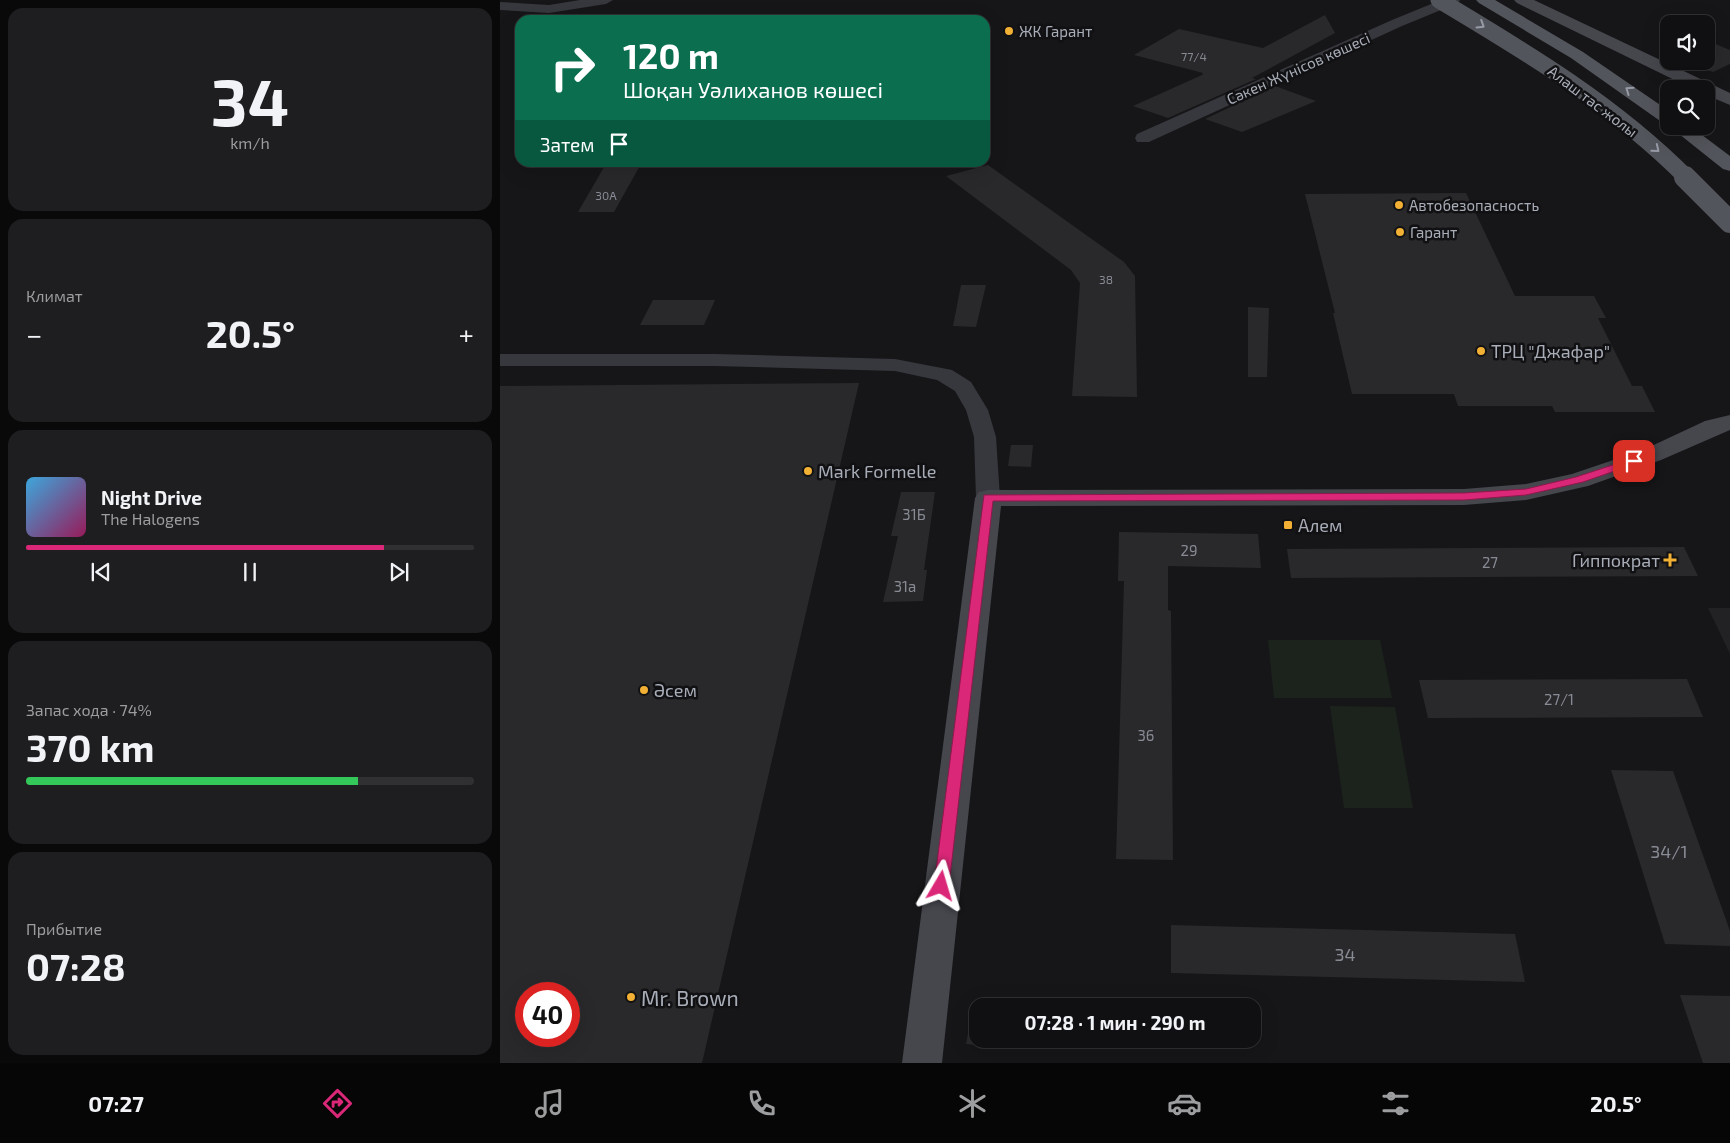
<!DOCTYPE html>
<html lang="ru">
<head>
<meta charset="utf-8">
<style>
  :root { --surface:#101012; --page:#1e1e20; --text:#f1f3f6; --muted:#9c9d9f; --line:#303032; --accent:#db2777 }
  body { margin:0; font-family:"Exo 2",sans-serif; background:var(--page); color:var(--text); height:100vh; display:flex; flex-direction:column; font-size:19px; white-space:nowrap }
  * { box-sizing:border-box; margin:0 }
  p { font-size:16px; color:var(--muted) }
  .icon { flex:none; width:28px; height:28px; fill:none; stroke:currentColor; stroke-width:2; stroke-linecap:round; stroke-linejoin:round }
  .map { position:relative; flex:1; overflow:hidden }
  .side { display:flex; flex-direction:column; gap:8px; padding:8px; background:#09090a; width:500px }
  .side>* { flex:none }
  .banner { position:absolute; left:15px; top:15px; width:475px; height:152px; border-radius:15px; box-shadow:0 5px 20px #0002,0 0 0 1px var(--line); background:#0b6e4f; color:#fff; overflow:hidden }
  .tools { position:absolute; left:1160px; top:15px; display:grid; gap:10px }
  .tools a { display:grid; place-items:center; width:55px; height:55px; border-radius:10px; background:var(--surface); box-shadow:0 5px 20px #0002,0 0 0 1px var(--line); font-size:25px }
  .speed { position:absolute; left:15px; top:982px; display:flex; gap:10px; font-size:25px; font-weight:700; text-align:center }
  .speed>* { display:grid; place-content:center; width:65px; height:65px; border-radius:50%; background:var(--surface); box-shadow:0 5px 20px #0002,0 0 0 1px var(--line); line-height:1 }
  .speed .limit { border:8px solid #d22; background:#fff; color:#111 }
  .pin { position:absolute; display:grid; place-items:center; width:42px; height:42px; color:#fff; margin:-21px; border-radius:10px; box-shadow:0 2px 8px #0006 }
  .me { position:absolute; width:55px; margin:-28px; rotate:7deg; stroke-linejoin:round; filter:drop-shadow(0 0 4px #0008) }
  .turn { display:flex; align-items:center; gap:18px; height:105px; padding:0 25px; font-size:22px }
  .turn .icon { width:65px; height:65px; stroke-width:2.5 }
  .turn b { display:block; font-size:35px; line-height:42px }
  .then { display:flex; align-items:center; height:48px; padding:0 25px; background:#0003; gap:10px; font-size:19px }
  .big { font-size:38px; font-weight:700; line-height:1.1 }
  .side .card { flex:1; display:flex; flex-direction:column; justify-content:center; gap:8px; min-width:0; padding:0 18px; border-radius:15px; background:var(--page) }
  .side .dial { align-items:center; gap:0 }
  .dial b { font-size:65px; line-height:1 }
  .song { display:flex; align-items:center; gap:15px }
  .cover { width:60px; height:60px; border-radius:8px; background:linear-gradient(135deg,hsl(200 70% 55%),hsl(330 70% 35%)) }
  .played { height:5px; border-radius:2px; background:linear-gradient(90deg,var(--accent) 80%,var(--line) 80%) }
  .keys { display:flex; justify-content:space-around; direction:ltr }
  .heat { display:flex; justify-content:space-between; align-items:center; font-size:28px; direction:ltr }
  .charge { height:8px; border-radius:4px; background:linear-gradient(90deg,#34c759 74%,var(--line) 0) }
  .trip { position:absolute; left:469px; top:998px; width:292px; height:50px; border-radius:15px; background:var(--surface); box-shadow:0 5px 20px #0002,0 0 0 1px var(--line); font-weight:700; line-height:50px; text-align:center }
  .menu { display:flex; height:80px; justify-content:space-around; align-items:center; background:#060607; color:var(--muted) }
  .menu .icon { width:35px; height:35px }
  .menu .active { color:var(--accent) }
  .menu b { font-size:22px; color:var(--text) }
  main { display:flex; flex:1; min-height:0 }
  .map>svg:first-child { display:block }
  .built { fill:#222225 }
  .green { fill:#1c231d }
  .building { fill:#29292c; fill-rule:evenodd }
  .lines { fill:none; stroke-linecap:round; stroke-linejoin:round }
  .street { fill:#37383d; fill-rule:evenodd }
  .secondary { fill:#45474d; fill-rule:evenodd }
  .primary { fill:#53555c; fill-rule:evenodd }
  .primary-bridge-far1 { stroke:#53555c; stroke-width:17 }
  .primary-bridge { stroke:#53555c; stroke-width:22 }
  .oneway { stroke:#979ba6 }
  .route { fill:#db2777; stroke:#8e194d }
  .poi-dot { fill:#f2b134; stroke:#111113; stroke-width:2 }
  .labels { text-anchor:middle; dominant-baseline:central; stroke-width:5; stroke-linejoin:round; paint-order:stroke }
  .far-number-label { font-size:12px; fill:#888b94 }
  .far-poi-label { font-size:15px; fill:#a8adb8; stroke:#111113; text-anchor:start }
  .far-street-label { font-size:15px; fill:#a8adb8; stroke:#111113 }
  .number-label { font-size:15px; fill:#888b94 }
  .poi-label { font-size:18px; fill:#a8adb8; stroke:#111113; text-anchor:start }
  .near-number-label { font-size:18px; fill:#888b94 }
  .near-poi-label { font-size:21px; fill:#a8adb8; stroke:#111113; text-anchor:start }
</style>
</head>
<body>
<main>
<section class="side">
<div class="card dial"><b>34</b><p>km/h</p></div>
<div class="card"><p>Климат</p>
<div class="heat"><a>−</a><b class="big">20.5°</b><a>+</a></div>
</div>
<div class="card">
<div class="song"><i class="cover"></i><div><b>Night Drive</b><p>The Halogens</p></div></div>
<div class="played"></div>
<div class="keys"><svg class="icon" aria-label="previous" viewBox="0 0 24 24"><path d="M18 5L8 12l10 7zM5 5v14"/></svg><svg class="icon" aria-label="pause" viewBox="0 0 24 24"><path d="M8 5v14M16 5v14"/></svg><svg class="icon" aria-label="next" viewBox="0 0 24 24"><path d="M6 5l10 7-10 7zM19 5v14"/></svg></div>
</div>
<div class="card"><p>Запас хода · 74%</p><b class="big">370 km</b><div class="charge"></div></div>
<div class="card"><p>Прибытие</p><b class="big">07:28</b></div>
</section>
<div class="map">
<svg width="1230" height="1063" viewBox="0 0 1230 1063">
  <rect width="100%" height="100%" fill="#161618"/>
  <polygon class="built" points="1208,608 1230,608 1230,654"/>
  <g class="green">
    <polygon points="768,640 880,640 892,698 774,698"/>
    <polygon points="830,706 895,707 913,808 844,808"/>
  </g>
  <g class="building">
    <polygon points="825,15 835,33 752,78 756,79 668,118 633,106 702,75 703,73 634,55 679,29 763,48"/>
    <polygon points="1206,40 1230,50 1230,64 1213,72 1179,61 1206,61"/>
    <polygon points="775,86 816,101 742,132 705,119"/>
    <polygon points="107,162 142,162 114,212 78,212"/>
    <polygon points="488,165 624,262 635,276 637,397 572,396 580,283 571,270 446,176"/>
    <polygon points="966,193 1015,296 1094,296 1106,318 1098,318 1132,386 1142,386 1155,412 1055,412 1052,406 958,406 954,394 852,394 833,313 835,313 805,194"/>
    <polygon points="461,285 486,285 476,327 453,326"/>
    <polygon points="153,300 215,300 204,325 140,325"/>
    <polygon points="748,307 769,308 767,377 748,377"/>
    <path d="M359 383 202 1063H0V386ZM26 994H69V1036H26Z"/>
    <polygon points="511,445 533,445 531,467 508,466"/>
    <polygon points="401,492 435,492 424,570 427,570 423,601 383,602 398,536 391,536"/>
    <polygon points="619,532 758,534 761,568 668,566 668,610 671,611 673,860 616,859 624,581 618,581"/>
    <polygon points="1184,547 1198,576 791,578 787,549"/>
    <polygon points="1187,679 1203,717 928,718 919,680"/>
    <polygon points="1111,770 1173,771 1230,931 1230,946 1165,944"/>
    <polygon points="671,925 1015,934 1025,982 671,973"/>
    <polygon points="1180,995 1230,996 1230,1063 1203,1063"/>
    <polygon points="474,1003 520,1004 520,1006 478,1006 478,1039 518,1039 518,1048 466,1044"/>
  </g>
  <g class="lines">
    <g class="street">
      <polygon points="80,0 113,0 106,4 49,13 0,10 0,2 49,5"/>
      <polygon points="941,0 960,0 958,3 902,26 649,142 637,142 635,138 637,134 892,20"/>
      <polygon points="0,354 215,354 395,359 452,370 471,382 488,410 496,437 500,498 497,503 488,505 479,503 476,498 474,437 466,410 455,391 437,380 395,371 215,366 0,366"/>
    </g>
    <g class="secondary">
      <polygon points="1014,0 1034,0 1230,93 1230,105 1206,95 1206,89 1193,89 1017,3"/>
      <polygon points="1230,415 1230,430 1161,460 1088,486 1026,500 964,505 501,506 442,1063 402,1063 475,498 479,492 488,490 964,489 1026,484 1072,474 1143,450 1205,421"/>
    </g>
    <g class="primary">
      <polygon points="976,0 995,0 1083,52 1169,111 1169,124 1163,123 1071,58 979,3"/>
      <polygon points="1169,126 1190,126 1230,156 1230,171 1223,169"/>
    </g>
    <path class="primary-bridge-far1" d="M939 0C1026 52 1115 105 1187 178"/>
    <polyline class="primary-bridge" points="1185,177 1230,222"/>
  </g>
  <defs><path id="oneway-chevron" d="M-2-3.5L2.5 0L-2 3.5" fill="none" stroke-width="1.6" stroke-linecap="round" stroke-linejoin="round" transform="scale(1.25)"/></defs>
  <g class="oneway">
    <use href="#oneway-chevron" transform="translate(981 25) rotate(32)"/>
    <use href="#oneway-chevron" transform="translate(1129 90) rotate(-145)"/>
    <use href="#oneway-chevron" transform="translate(1156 149) rotate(39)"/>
  </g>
  <polygon class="route" points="1134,458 1139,461 1138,463 1083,482 1026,495 964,500 493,501 449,886 447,890 441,892 436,890 434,886 484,495 964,493 1026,489 1076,477"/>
  <g class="poi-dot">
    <circle cx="509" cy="31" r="5"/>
    <circle cx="899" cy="205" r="5"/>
    <circle cx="900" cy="232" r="5"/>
    <circle cx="981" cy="351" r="5"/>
    <circle cx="308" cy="471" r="5"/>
    <rect x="783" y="520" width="10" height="10" rx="2.5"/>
    <path d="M1167.5 552.5h5v5h5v5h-5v5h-5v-5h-5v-5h5z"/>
    <circle cx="144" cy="690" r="5"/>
    <circle cx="131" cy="997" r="5"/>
  </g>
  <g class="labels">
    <g class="far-number-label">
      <text x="694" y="56">77/4</text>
      <text x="106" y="195">30А</text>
      <text x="606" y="279">38</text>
    </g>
    <g class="far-poi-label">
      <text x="519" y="31">ЖК Гарант</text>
      <text x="909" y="205">Автобезопасность</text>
      <text x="910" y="232">Гарант</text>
    </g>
    <g class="far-street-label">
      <text transform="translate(798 68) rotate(-24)">Сәкен Жүнісов көшесі</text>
      <text transform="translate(1093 101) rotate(37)">Алаш тас жолы</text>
    </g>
    <g class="number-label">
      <text x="414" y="514">31Б</text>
      <text x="689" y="550">29</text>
      <text x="990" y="562">27</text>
      <text x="405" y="586">31а</text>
      <text x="1059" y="699">27/1</text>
      <text x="646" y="735">36</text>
    </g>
    <g class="poi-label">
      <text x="991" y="351">ТРЦ "Джафар"</text>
      <text x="318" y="471">Mark Formelle</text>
      <text x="798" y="525">Алем</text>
      <text x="1160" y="560" text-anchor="end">Гиппократ</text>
      <text x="154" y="690">Әсем</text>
    </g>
    <g class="near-number-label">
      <text x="1169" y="851">34/1</text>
      <text x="845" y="954">34</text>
    </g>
    <g class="near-poi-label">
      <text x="141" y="997">Mr. Brown</text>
    </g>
  </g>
</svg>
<div class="tools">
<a><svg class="icon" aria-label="sound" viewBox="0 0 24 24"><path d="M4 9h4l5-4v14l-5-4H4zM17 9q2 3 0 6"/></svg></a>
<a><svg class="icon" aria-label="search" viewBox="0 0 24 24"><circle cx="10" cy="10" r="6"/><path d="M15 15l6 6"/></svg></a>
</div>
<div class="speed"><div class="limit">40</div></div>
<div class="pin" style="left:1134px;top:461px;background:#d93025"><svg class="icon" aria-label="arrive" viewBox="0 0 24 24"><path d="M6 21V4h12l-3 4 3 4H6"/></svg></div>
<svg class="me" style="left:441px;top:886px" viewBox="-20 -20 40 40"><path d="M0-17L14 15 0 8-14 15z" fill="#db2777" stroke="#fff" stroke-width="4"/></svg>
<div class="trip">07:28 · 1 мин · 290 m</div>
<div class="banner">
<div class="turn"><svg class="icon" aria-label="right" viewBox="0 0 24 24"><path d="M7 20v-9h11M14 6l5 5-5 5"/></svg><div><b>120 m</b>Шоқан Уәлиханов көшесі</div></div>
<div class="then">Затем<svg class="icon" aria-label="arrive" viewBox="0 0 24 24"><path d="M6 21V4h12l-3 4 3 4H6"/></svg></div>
</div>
</div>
</main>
<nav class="menu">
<b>07:27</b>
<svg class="icon active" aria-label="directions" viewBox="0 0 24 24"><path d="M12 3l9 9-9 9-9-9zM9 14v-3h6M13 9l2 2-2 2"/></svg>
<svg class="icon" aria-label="music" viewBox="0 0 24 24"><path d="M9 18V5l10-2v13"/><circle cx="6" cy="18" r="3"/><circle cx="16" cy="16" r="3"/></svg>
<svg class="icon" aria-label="phone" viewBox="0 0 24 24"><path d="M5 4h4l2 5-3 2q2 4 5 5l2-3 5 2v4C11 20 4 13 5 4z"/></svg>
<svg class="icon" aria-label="climate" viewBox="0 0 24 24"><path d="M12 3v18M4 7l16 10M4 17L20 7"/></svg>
<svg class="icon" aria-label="car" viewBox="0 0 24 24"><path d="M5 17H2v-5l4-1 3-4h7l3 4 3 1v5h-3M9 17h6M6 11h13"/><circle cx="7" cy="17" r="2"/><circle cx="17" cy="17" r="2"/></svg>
<svg class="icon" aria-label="filters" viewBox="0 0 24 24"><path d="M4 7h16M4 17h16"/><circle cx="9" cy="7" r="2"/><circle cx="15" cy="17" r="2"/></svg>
<b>20.5°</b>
</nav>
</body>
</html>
